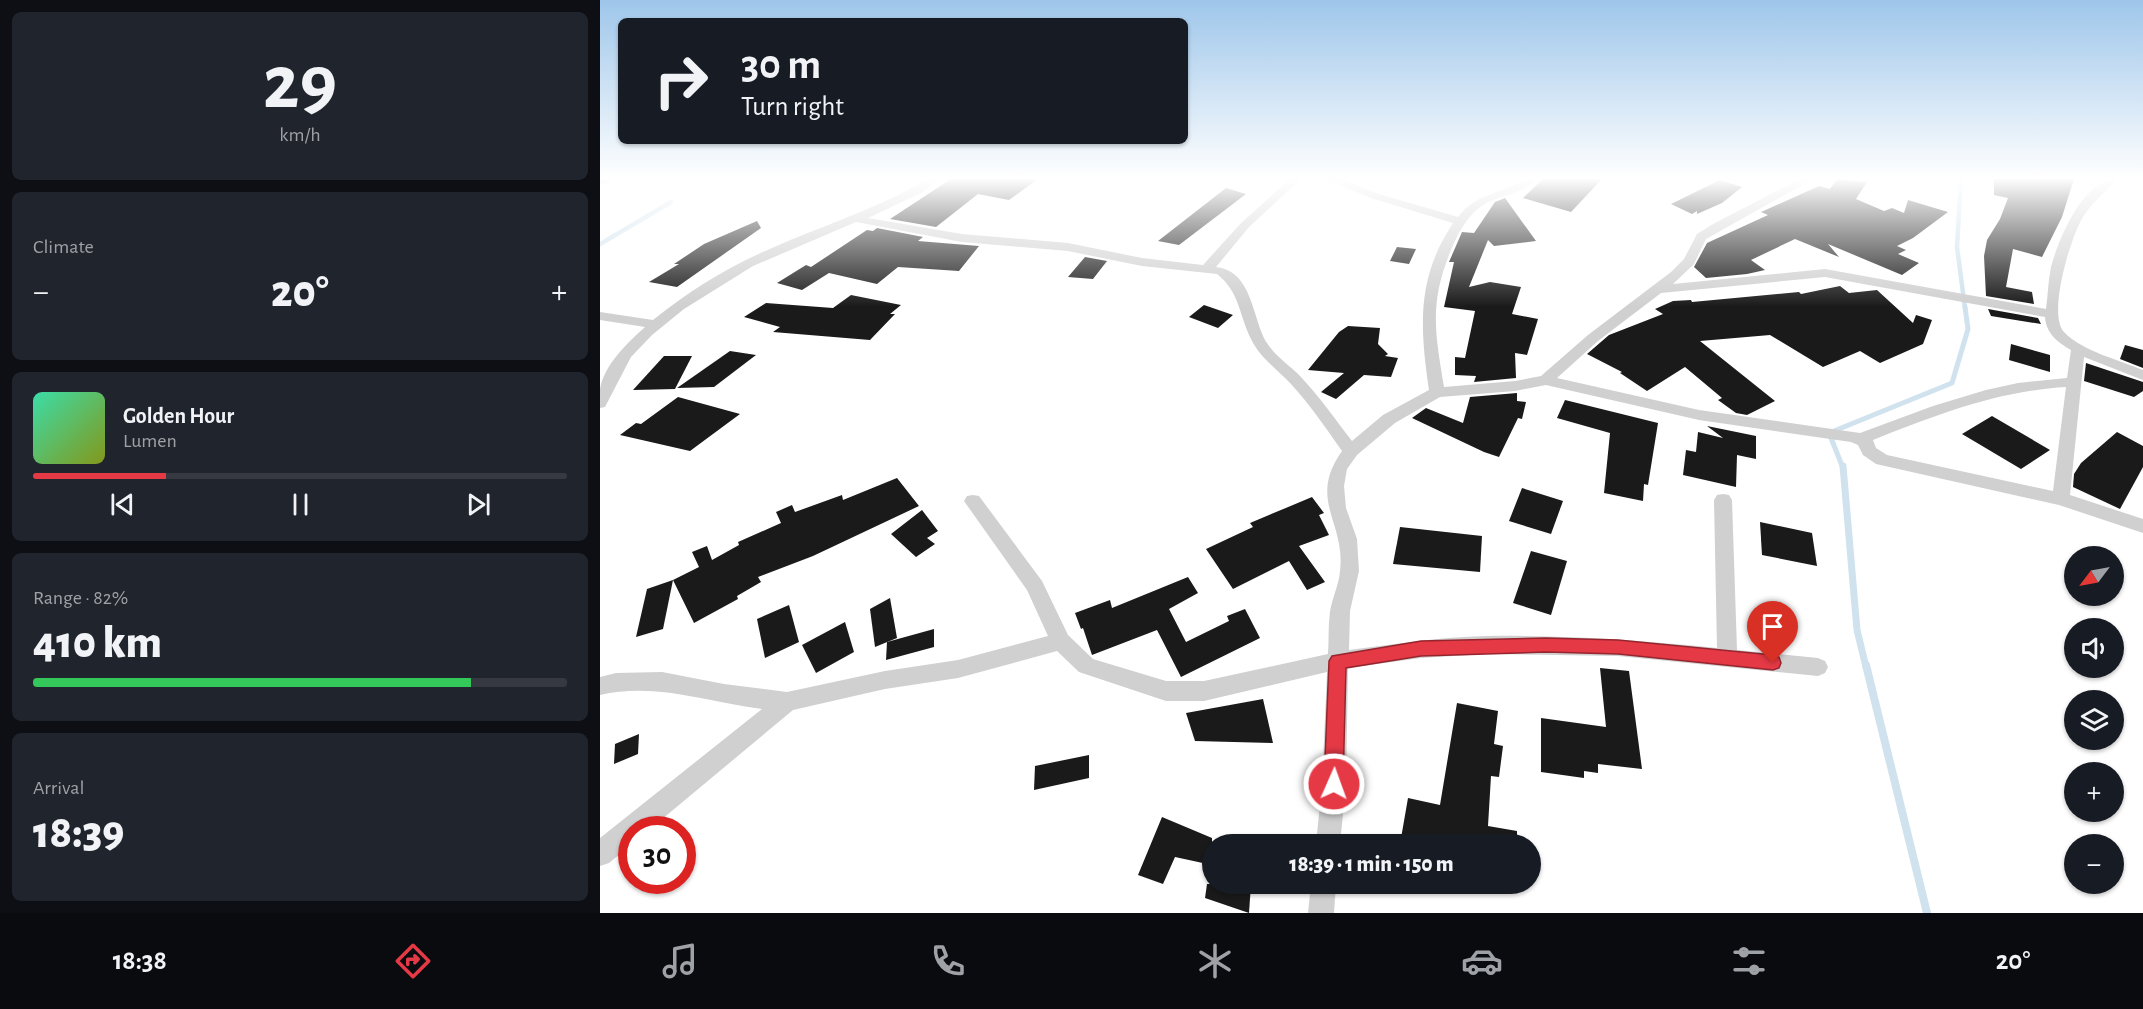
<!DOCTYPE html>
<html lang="en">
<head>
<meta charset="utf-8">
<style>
  :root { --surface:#171b24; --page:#20242c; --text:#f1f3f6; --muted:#9ea1a6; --line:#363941; --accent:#e63946 }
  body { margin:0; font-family:"Alegreya Sans",sans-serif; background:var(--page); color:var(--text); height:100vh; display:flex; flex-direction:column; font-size:22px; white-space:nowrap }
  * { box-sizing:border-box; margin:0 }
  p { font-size:20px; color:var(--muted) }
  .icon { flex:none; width:33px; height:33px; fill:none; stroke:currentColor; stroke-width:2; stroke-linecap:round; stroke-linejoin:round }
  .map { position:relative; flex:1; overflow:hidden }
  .sheet { display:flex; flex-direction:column; gap:12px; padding:12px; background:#0d0f14; width:600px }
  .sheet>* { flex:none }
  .banner { position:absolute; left:18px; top:18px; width:570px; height:126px; border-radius:9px; box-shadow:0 2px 4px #0004; background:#171b24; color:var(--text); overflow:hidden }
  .needle { width:39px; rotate:238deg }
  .tools { position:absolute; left:1464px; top:546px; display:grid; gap:12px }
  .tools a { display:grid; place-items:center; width:60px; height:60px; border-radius:50%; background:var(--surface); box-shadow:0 2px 4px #0004; font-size:30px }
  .speed { position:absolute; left:18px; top:816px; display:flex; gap:12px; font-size:30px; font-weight:700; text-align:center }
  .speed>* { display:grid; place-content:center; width:78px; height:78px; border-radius:50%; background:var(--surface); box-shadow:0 2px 4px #0004; line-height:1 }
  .speed .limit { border:9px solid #d22; background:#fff; color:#111 }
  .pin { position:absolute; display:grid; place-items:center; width:51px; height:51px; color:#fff; margin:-62px -26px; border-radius:50% 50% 50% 0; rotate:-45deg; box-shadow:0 0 6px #0007 }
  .pin .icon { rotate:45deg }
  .me { position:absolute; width:66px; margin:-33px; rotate:2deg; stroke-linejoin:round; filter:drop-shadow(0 0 4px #0008) }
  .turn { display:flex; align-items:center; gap:21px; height:126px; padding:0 24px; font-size:27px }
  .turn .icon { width:78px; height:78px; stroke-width:2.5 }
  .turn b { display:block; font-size:42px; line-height:51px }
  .big { font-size:45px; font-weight:800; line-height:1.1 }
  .sheet .tile { flex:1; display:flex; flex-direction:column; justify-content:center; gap:9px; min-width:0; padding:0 21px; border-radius:9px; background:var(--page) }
  .sheet .dial { align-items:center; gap:0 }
  .dial b { font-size:78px; line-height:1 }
  .song { display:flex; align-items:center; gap:18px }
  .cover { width:72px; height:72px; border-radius:9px; background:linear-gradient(135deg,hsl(160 70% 55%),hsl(70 70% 35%)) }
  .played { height:6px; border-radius:3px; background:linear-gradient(90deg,var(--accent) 25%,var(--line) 25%) }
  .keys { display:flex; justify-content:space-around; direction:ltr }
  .heat { display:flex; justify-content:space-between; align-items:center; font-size:33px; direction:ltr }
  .charge { height:9px; border-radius:4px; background:linear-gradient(90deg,#34c759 82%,var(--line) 0) }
  .trip { position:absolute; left:602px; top:834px; width:339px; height:60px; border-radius:30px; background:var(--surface); box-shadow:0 2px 4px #0004; font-weight:800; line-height:60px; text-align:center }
  .tab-bar { display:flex; height:96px; justify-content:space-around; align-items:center; background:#090b0e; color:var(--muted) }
  .tab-bar .icon { width:42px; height:42px }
  .tab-bar .selected { color:var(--accent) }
  .tab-bar b { font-size:27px; color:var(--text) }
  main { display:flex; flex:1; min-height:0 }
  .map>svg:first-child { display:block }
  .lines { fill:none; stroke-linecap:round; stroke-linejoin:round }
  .stream-far3 { stroke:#cfe2ee; stroke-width:4.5 }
  .stream-far2 { stroke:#cfe2ee; stroke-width:5 }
  .stream-far1 { stroke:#cfe2ee; stroke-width:7 }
  .stream { stroke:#cfe2ee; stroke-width:8 }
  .building { fill:#1a1a1a }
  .street { fill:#d0d0d0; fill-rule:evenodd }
  .secondary { fill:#bdbdbd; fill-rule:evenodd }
  .route { fill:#e63946; stroke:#96252e; stroke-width:1.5 }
</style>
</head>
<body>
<main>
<section class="sheet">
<div class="tile dial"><b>29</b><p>km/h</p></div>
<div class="tile"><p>Climate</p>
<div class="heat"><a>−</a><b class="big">20°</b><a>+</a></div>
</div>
<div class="tile">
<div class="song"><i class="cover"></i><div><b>Golden Hour</b><p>Lumen</p></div></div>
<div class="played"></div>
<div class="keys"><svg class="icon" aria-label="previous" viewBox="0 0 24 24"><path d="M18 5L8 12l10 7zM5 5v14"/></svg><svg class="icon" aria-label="pause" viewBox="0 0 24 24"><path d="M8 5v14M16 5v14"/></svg><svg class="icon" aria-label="next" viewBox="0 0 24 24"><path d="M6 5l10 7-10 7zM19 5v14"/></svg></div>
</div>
<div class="tile"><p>Range · 82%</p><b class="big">410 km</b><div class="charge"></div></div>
<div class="tile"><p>Arrival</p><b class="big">18:39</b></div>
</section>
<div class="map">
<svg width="1543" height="913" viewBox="0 0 1543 913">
  <rect width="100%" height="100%" fill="#fff"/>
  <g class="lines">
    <g class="stream-far3">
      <polyline points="1361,179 1357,247 1365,308"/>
      <polyline points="0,244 71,202"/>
    </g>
    <polyline class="stream-far2" points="1243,468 1229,433 1352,383 1368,329 1365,307"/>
    <polyline class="stream-far1" points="1243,466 1257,630 1266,667"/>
    <polyline class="stream" points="1266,665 1327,913"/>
  </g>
  <g class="building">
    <polygon points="351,179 438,179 409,200 378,194 336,227 290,219"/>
    <polygon points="943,179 1002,179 971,212 923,198"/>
    <polygon points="1237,179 1267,182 1256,199 1284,211 1292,208 1304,213 1308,200 1348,212 1313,238 1297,246 1306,250 1298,254 1319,263 1302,275 1228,244 1239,257 1195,239 1151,260 1165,270 1147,274 1106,278 1094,267 1107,243 1168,215 1161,212 1219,186 1230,189"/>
    <polygon points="1394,179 1474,179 1462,217 1442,257 1413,249 1406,287 1432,292 1434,304 1386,296 1384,256 1387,240 1400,219 1408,198 1394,195"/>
    <polygon points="1120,180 1142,187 1122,203 1097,214 1097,211 1092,214 1071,204"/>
    <polygon points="626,188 646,194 579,245 558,241"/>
    <polygon points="905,198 936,241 894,246 888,240 869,287 890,282 921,287 912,314 938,319 927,355 915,353 916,378 874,382 876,376 855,375 855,357 865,358 875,311 844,307 854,262 849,262 862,232 874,233 895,202"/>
    <polygon points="157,221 161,228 77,287 49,282 79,264 74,264 104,244"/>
    <polygon points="277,228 323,237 318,241 379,246 359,271 298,267 277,284 229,273 202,290 177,283 206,265 211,267 267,230 273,231"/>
    <polygon points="797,247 816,249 809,264 790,261"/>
    <polygon points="485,257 507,261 493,279 468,277"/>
    <polygon points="1240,286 1249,293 1277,290 1313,323 1316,315 1332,320 1323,344 1280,363 1260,351 1223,367 1170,335 1100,341 1175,401 1147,415 1136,413 1118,400 1122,398 1085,367 1047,391 1020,373 1022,372 987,354 1009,335 1063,314 1055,309 1073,301 1091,300 1092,302 1199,292 1201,294"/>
    <polygon points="251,295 301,305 290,314 295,314 270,340 173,332 180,327 144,317 166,303 233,308"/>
    <polygon points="604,305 633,315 618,328 589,317"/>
    <polygon points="1388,309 1438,318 1441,324 1391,316"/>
    <polygon points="748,326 780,328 778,344 788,354 785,356 798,358 791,377 764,375 736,399 721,392 744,373 708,370 739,332"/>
    <polygon points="1411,344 1450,355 1450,372 1409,360"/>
    <polygon points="1525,345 1543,350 1543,368 1520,359"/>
    <polygon points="130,351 156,355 114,387 77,388"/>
    <polygon points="64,356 92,356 75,389 33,390"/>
    <polygon points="1486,363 1543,382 1543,391 1534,397 1484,381"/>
    <polygon points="917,393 917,401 926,402 922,419 918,418 899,457 884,452 812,418 826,408 863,423 870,397"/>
    <polygon points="78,397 140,414 90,451 20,435 36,423 41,424"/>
    <polygon points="965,400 1058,423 1048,485 1044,484 1043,501 1004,493 1010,433 957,418"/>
    <polygon points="1392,416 1450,450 1421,469 1362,434"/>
    <polygon points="1107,426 1156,436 1156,459 1137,455 1136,487 1083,475 1086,450 1096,452 1098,432 1123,438"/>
    <polygon points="1517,432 1543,446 1543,467 1520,509 1473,487 1474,474 1481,463"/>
    <polygon points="297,478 319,506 213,556 158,577 161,582 137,596 138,599 94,623 73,580 99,567 92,552 107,546 112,560 139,545 138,542 181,523 176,512 192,505 195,512 242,495 243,500"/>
    <polygon points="922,488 963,501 951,534 909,521"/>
    <polygon points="712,497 724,513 719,515 729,535 699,546 725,582 707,590 689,561 633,589 606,549 653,527 650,523"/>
    <polygon points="322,510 338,531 327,538 335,544 316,557 291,534"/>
    <polygon points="1160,522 1212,533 1217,566 1162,555"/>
    <polygon points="800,527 882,536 880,572 793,564"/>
    <polygon points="931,551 967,561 951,615 913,603"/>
    <polygon points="588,577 598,593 569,609 586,642 629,621 627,616 645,609 660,638 581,677 557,630 492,655 483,628 481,629 475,613 510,600 512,608"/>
    <polygon points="73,580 63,629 36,637 47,589"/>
    <polygon points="290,598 297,638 275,647 270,609"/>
    <polygon points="189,605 199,642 165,658 157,619"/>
    <polygon points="245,622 254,652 216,673 202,645"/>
    <polygon points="334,629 334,647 286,660 287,642"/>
    <polygon points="1000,668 1029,671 1042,769 998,764 998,773 984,771 984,778 941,772 941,718 1006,727"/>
    <polygon points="663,699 673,743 595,741 586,713"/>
    <polygon points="857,703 898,711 894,744 903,746 899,777 891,776 888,826 917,831 917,844 800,844 808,798 840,805"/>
    <polygon points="39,734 38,754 14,764 15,744"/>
    <polygon points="489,755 489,778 434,790 435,766"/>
    <polygon points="562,817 612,838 612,865 575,857 563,884 538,875"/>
    <polygon points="607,884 651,884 649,913 605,898"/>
  </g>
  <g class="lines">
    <g class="street">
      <path d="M328 179H341L321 193 268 218 362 234 468 243 542 258 603 265 641 223 690 179H701L649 227 616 267C653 271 652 319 667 343 675 356 689 365 700 376 719 396 735 419 752 441L783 415 829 390C820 327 816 279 853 223L771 198 725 179H740L779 194 858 217C873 198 889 195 910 187 920 183 925 179 936 179 921 196 896 194 879 208 865 219 858 234 851 250 829 303 835 332 844 387L915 381 941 376 988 335 1071 272 1084 259 1097 234 1113 224 1200 179H1213L1106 239 1094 264 1073 284 1225 269 1446 309C1448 295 1448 281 1451 267 1459 238 1483 179 1517 179 1506 192 1493 201 1483 217 1471 236 1447 314 1464 332 1482 351 1519 360 1543 370V380L1484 357 1470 495 1543 519V533L1459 505 1276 464 1263 455 1258 445 1251 442 1099 420 946 385 915 391 840 397 795 423 757 455 747 469 744 486 746 508 757 539 759 571 750 611 749 650C795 644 840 637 886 636 964 635 1040 640 1117 648L1114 500 1117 495 1123 494 1129 495 1132 500 1137 650 1218 658 1225 661 1228 667 1225 673 1218 676 1018 656 886 654 821 658 748 668 746 784 740 844H716L722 784 727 672 604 701H566L479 672 457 651 358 678 285 689 193 710 49 830H32V844L9 863 0 866V838L162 709C109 702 54 682 0 695V677L16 673 62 672 124 684 187 692 285 671 358 660 448 636 427 590 364 501 367 496 373 495 379 496 442 581 468 635 493 659 566 681H604L728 654C729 640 728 626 730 612 732 598 739 585 740 571 746 522 707 500 742 451 726 428 710 405 691 384 677 369 660 358 651 339 639 315 640 292 617 274L542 266 468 251 362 242 256 222 153 266 84 309 52 335 31 357 5 407 0 408C0 402 0 395 0 389 4 365 28 342 45 327L0 320V312L53 320C89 291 129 266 172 248 224 225 279 208 328 179ZM1225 277 1445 317C1446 333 1457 342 1471 350L1467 378 1418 383 1386 390 1333 406 1260 433 1099 410 957 378 998 341 1061 293ZM1466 387 1453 491 1287 455 1276 448 1273 440C1336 415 1398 391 1466 387Z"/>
      <polygon points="711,884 736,884 734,913 708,913"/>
    </g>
    <polygon class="secondary" points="0,179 12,179 10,182 0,185"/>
  </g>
  <linearGradient id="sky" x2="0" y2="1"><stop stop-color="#9ec6ea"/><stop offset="0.58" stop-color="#fff"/><stop offset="1" stop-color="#fff" stop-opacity="0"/></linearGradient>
  <rect width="1543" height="307" fill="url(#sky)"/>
  <polygon class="route" points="946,638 1018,640 1173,655 1179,657 1181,663 1179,668 1173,670 1018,654 946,652 821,656 746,668 743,784 740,791 734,793 727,791 724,784 729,661 732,656 821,641"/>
</svg>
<div class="tools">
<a><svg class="needle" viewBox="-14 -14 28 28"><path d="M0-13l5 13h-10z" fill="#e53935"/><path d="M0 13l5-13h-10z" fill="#9ea1a6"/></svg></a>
<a><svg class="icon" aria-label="sound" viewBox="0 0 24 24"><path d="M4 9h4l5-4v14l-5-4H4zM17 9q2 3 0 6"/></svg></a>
<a><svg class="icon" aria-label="layers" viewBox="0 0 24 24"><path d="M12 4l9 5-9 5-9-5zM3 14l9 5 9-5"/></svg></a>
<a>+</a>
<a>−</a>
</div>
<div class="speed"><div class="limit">30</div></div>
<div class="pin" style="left:1173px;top:663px;background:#d93025"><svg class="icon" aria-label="arrive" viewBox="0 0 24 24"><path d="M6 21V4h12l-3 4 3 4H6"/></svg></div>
<svg class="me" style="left:734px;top:784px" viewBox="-20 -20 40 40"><circle r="17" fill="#e63946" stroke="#fff" stroke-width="3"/><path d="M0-11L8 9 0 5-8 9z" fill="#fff"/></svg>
<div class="trip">18:39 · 1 min · 150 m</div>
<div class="banner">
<div class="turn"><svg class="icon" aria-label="right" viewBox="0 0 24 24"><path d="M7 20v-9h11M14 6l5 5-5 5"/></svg><div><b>30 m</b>Turn right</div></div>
</div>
</div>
</main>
<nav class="tab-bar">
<b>18:38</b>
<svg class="icon selected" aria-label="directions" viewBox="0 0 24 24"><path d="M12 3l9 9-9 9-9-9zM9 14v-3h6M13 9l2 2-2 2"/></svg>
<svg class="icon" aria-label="music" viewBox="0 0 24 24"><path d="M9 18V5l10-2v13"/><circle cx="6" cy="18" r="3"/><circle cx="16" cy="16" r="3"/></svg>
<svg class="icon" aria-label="phone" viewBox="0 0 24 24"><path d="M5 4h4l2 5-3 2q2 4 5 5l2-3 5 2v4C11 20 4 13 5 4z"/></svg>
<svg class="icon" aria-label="climate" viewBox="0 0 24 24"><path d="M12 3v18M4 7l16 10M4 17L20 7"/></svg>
<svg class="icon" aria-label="car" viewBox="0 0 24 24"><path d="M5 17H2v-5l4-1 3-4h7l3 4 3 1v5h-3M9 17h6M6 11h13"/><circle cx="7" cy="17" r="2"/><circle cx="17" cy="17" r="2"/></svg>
<svg class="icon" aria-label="filters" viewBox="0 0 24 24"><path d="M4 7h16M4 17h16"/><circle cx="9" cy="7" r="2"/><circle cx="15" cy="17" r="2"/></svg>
<b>20°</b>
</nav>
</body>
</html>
